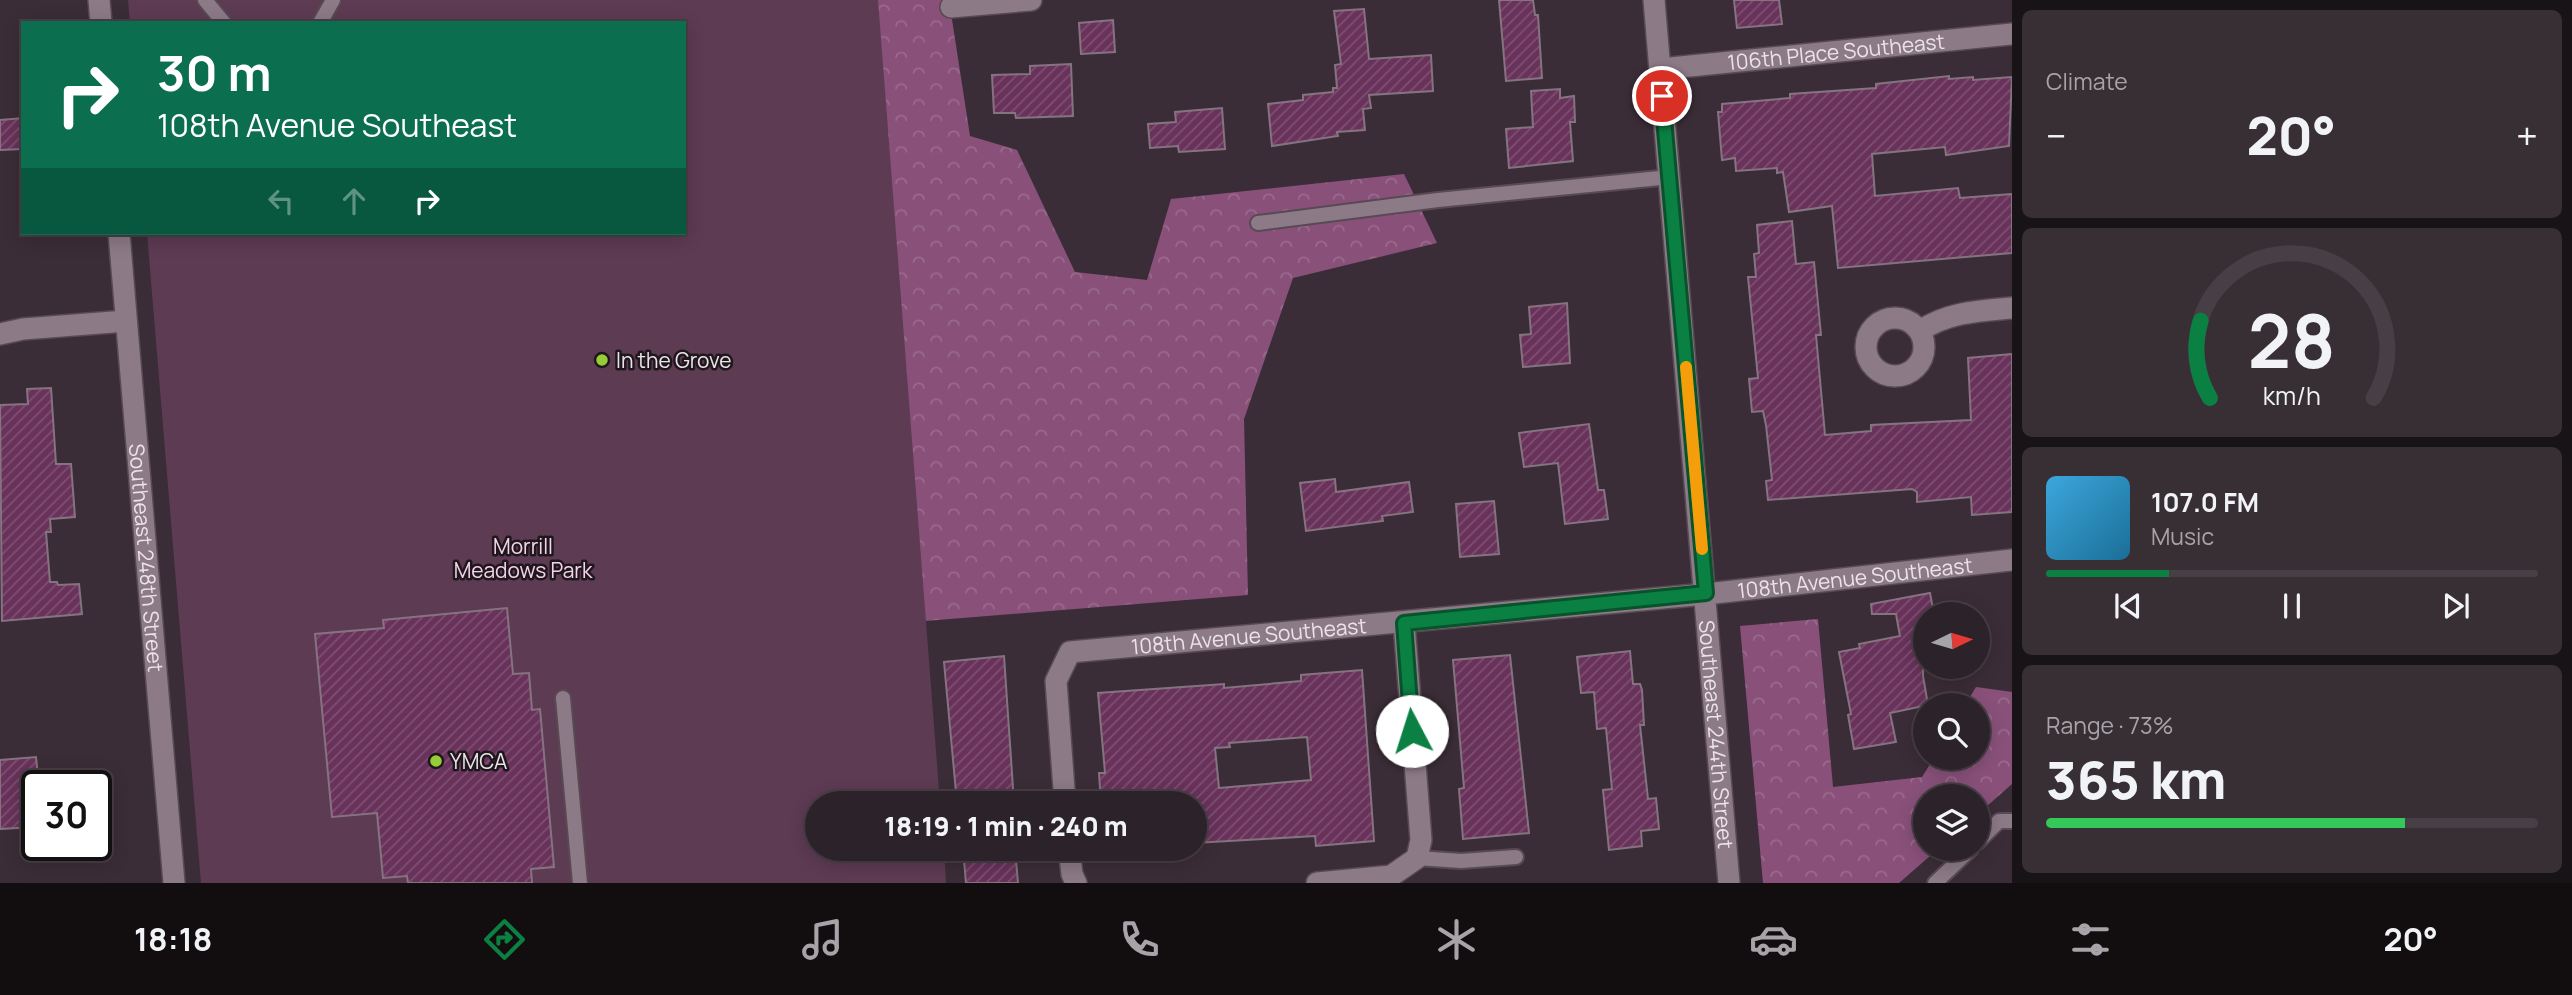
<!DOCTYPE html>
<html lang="en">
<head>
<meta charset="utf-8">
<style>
  :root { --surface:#2c2229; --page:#382f35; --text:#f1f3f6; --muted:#a6a4a8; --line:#483f46; --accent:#0b8043 }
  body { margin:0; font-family:Manrope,sans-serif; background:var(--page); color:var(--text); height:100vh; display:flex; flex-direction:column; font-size:26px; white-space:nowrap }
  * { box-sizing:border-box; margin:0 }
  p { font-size:23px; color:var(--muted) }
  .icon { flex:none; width:38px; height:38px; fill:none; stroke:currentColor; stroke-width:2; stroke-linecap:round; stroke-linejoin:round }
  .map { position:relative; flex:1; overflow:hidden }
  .side { display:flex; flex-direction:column; gap:10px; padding:10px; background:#181317; width:560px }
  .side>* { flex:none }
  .guide { position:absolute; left:21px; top:21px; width:665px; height:214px; border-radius:0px; box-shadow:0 4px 18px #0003,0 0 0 2px var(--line); background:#0b6e4f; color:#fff; overflow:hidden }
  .needle { width:46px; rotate:85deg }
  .tools { position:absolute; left:1913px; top:602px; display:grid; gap:14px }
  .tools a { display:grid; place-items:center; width:77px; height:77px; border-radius:50%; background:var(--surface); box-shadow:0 4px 18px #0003,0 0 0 2px var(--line); font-size:35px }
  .speed { position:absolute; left:21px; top:770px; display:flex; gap:14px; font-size:35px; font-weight:700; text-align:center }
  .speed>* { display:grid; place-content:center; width:91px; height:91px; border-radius:50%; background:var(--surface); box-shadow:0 4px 18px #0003,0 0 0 2px var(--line); line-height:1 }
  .speed .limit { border:4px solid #111; border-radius:10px; background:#fff; color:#111 }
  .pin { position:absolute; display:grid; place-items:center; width:60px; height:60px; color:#fff; margin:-30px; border:4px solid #fff; border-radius:50%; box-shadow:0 2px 7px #0007 }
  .me { position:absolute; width:77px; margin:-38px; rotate:355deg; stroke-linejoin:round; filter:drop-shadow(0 0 5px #0008) }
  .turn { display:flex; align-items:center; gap:24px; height:147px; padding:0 21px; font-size:32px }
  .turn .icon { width:91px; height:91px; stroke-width:2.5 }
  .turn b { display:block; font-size:49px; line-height:60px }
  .lanes { display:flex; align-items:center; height:66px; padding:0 21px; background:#0003; justify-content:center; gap:35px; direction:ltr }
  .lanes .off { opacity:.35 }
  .big { font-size:52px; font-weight:800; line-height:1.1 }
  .side .tile { flex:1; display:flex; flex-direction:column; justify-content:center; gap:10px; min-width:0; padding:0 24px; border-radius:10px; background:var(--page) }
  .side .dial { align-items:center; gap:0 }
  .dial svg { height:182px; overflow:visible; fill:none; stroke:var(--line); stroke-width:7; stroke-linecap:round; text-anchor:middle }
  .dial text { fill:var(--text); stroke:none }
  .song { display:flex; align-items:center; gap:21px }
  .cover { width:84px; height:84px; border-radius:10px; background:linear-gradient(135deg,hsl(200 70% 55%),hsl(200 70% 35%)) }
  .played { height:7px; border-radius:4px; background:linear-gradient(90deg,var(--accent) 25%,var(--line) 25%) }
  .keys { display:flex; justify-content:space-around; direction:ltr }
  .heat { display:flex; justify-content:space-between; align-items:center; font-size:38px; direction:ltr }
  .charge { height:10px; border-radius:5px; background:linear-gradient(90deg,#34c759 73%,var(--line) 0) }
  .trip { position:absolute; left:805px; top:791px; width:402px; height:70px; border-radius:35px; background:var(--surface); box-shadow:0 4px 18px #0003,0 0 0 2px var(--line); font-weight:800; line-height:70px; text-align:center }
  .tab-bar { display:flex; height:112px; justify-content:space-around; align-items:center; background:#120e10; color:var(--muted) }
  .tab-bar .icon { width:49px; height:49px }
  .tab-bar .active { color:var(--accent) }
  .tab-bar b { font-size:32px; color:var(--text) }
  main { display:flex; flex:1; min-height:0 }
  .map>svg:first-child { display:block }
  .forest { fill:url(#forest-crowns) }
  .park { fill:#5d3b53 }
  .building { fill:url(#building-hatch); stroke:#85737f; stroke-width:2; fill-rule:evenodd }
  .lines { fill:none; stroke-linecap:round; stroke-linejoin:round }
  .service-casing { stroke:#574a53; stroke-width:18 }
  .minor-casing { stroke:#574a53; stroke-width:24 }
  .tertiary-casing { stroke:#574a53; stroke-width:24 }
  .service { stroke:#8c7a86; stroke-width:14 }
  .minor { stroke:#8c7a86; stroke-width:21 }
  .tertiary { stroke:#8c7a86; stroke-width:21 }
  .route-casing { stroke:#07532c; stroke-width:18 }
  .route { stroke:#0b8043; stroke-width:12 }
  .slow { stroke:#f59e0b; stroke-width:12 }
  .poi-dot { fill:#97cc39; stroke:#1e171c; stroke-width:2.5 }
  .labels { text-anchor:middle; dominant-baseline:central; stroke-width:5; stroke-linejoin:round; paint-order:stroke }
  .street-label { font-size:21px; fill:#ece2e9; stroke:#1e171c }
  .poi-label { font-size:21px; fill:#ece2e9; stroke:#1e171c; text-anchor:start }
  .park-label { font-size:21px; fill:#f5d2ea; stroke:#1e171c }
</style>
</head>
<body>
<main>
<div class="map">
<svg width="2012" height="883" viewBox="0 0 2012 883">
  <defs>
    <pattern id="forest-crowns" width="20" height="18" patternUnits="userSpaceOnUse" patternTransform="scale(1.75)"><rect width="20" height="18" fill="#89517a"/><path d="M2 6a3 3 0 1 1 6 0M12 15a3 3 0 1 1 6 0" fill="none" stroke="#9a6a8d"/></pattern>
    <pattern id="building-hatch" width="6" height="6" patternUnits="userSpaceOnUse" patternTransform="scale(1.75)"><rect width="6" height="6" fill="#68325a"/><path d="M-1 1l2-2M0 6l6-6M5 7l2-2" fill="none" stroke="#7e4f72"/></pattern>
  </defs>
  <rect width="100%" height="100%" fill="#3b2d37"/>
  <g class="forest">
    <polygon points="420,0 949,0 970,136 1017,150 1075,272 1147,280 1171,199 1404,174 1437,243 1293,278 1244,419 1248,595 925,621 873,646 684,233 684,23"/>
    <polygon points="1818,619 1833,787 1922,777 1934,758 1978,758 1978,705 1965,705 1976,687 2012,692 2012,784 1978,814 1978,796 1925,796 1925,849 1938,849 1899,883 1763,883 1740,626"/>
  </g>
  <polygon class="park" points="128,0 878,0 940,803 817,803 817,849 944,849 946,883 201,883 147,233 684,233 684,23 130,23"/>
  <g class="building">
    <polygon points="1499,0 1533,0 1535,15 1538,15 1542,78 1506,81"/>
    <polygon points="1734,0 1779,0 1782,24 1737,28"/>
    <polygon points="1364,9 1369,59 1431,55 1433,91 1369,95 1371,108 1363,109 1365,130 1337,132 1338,136 1272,146 1268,104 1303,100 1303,95 1333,92 1333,88 1337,88 1335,65 1341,64 1334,11"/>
    <polygon points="1113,20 1115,52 1081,54 1079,23"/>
    <polygon points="1071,64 1073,116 1016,118 1015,113 994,113 992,75 1030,74 1030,66"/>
    <polygon points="1949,76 1949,79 1973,77 1973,80 2012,77 2009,146 1946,155 1945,147 1872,154 1875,196 1958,188 1960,198 2012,194 2012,253 1838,268 1832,206 1789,212 1783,172 1777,173 1777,168 1736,171 1735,158 1722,160 1718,112 1722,112 1722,104 1790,98 1790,94 1876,88 1876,84"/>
    <polygon points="1560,89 1560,98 1574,96 1575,122 1570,122 1573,161 1509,168 1506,129 1533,127 1531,91"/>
    <polygon points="1222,108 1225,149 1179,152 1178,146 1150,148 1148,124 1176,122 1175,112"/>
    <polygon points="23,118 23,149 0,150 0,120"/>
    <polygon points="1792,221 1796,264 1814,262 1821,335 1816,335 1825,435 1871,431 1871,425 1971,420 1968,358 2012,354 2012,512 1972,515 1971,497 1917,502 1917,492 1912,489 1768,500 1766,481 1772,480 1766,425 1763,411 1752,412 1749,379 1758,378 1748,277 1756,277 1754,254 1759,253 1757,225"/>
    <polygon points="1567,303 1570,363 1523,367 1520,335 1531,334 1529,307"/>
    <polygon points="51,388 56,464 71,464 75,517 50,519 51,532 46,532 50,582 57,582 58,585 79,584 82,614 2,621 0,405 28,404 27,389"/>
    <polygon points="1589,424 1598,490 1604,490 1608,519 1565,524 1558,463 1524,467 1519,433"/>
    <polygon points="1335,479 1336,492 1409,482 1413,512 1382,516 1383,521 1306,531 1300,483"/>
    <polygon points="1494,501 1499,554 1460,557 1456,504"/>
    <polygon points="1930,593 1934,614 1925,614 1923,676 1928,705 1890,713 1896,742 1854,749 1848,715 1851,714 1839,652 1860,648 1859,644 1900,636 1896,614 1872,614 1871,604"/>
    <polygon points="507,608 513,674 529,673 532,710 540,709 554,867 531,869 532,883 408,883 407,876 383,878 377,813 332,817 315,634 384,628 383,620"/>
    <polygon points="1630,651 1633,684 1640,684 1642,690 1644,725 1640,725 1648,799 1656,798 1659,829 1641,831 1642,846 1609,850 1603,790 1612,789 1606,728 1597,729 1594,692 1581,693 1577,657"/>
    <polygon points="1510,655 1529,833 1463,839 1459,789 1464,788 1453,660"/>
    <polygon points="1004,656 1014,803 957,803 944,662"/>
    <path d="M1362 670 1374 841 1316 846 1315 836 1195 843V803H1180V797L1101 803 1099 773H1105L1098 693 1224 684V688L1301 681V675ZM1307 737 1311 780 1219 788 1215 748 1230 747 1229 743Z"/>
    <polygon points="36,757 39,786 37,804 34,804 35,827 0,829 0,760"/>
    <polygon points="963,849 1015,849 1018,883 966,883"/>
  </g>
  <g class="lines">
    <g class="service-casing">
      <g id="service">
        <polyline points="205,0 224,23"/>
        <polyline points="320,23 333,0"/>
        <polyline points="1258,223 1438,200 1670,177"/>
        <polyline points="563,698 580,883"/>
        <polyline points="1978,842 1999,821 2012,821"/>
        <polyline points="1417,858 1461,861 1516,857"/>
        <polyline points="1935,883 1971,849"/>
      </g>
    </g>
    <g class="minor-casing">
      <g id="minor">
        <polyline points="951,7 1031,0"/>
        <path id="s1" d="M1660 69 2012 34"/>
        <circle cx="1895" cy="347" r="29"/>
        <path d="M1920 331C1948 312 1979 311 2012 308"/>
        <polyline points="0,334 23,329 126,321"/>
        <path id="s2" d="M1065 803 1056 681 1070 652 1706 594 2012 560"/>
        <polyline points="1069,849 1072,874 1076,883"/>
        <polyline points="1317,883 1391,876 1417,858 1421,840 1404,623"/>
      </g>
    </g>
    <g class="tertiary-casing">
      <g id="tertiary">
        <polyline points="99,0 101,23"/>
        <path id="s3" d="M1654 0 1729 883"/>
        <path id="s4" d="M119 233 174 883"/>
      </g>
    </g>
    <use href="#service" class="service"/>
    <use href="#minor" class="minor"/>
    <use href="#tertiary" class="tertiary"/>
  </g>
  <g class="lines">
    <g class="route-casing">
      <polyline id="route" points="1412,731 1404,623 1706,593 1662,96"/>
    </g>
    <use href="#route" class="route"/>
    <polyline class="slow" points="1686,367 1702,549"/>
  </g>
  <g class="poi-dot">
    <circle cx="602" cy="360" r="7"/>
    <circle cx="436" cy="761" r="7"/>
  </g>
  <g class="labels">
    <g class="street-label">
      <text stroke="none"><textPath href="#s1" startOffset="177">106th Place Southeast</textPath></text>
      <text stroke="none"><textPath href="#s4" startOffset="326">Southeast 248th Street</textPath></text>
      <text stroke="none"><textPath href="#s2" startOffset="943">108th Avenue Southeast</textPath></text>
      <text stroke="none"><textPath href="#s2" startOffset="334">108th Avenue Southeast</textPath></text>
      <text stroke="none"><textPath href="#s3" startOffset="737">Southeast 244th Street</textPath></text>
    </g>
    <g class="poi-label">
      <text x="616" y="360">In the Grove</text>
      <text x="450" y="761">YMCA</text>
    </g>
    <g class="park-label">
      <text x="523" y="546">Morrill<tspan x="523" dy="24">Meadows Park</tspan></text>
    </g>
  </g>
</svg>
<div class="tools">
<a><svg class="needle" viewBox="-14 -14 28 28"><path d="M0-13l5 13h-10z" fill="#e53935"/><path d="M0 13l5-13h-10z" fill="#a6a4a8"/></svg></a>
<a><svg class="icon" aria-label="search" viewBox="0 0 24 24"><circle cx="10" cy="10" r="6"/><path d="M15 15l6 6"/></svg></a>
<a><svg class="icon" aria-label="layers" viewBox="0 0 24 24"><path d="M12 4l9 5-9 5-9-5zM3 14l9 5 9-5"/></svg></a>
</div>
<div class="speed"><div class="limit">30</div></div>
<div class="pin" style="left:1662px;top:96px;background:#d93025"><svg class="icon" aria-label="arrive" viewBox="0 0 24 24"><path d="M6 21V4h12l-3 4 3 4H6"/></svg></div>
<svg class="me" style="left:1412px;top:731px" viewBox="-20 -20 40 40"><circle r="19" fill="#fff"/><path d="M0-13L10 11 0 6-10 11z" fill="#0b8043"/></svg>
<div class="trip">18:19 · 1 min · 240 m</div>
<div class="guide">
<div class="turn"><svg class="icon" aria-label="right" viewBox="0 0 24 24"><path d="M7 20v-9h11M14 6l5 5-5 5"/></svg><div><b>30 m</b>108th Avenue Southeast</div></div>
<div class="lanes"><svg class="icon off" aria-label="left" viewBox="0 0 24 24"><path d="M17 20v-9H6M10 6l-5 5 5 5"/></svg><svg class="icon off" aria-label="ahead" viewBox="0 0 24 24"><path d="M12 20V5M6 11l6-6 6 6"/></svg><svg class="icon" aria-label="right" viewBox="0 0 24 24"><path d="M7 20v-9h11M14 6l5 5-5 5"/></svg></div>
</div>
</div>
<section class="side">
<div class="tile"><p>Climate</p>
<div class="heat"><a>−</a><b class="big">20°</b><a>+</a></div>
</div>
<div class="tile dial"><svg viewBox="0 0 100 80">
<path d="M14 69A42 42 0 1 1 86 69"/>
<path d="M14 69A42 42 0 0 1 10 35" stroke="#0b8043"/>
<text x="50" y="56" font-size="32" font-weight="700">28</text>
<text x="50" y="72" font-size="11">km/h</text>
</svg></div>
<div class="tile">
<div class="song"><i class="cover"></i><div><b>107.0 FM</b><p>Music</p></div></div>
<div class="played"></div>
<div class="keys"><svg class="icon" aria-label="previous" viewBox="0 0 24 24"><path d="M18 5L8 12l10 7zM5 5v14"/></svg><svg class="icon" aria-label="pause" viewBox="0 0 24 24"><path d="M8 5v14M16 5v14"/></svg><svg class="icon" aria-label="next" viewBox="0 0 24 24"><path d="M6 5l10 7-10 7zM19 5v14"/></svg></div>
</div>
<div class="tile"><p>Range · 73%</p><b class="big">365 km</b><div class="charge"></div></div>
</section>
</main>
<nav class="tab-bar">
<b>18:18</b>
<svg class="icon active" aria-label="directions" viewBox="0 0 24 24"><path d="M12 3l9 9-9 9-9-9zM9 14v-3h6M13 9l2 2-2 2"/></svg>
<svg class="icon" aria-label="music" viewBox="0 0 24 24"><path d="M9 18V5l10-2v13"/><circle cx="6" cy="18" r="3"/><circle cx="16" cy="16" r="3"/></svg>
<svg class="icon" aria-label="phone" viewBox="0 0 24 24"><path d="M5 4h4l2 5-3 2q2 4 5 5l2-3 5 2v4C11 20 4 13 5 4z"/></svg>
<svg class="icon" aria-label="climate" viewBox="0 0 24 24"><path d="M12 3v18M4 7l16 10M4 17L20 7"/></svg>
<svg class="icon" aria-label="car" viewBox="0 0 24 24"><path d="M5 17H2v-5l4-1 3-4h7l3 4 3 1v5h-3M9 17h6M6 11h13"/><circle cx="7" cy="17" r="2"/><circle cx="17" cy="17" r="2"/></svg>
<svg class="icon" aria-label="filters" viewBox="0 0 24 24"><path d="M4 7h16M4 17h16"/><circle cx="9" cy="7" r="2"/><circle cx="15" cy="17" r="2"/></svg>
<b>20°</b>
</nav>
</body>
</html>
